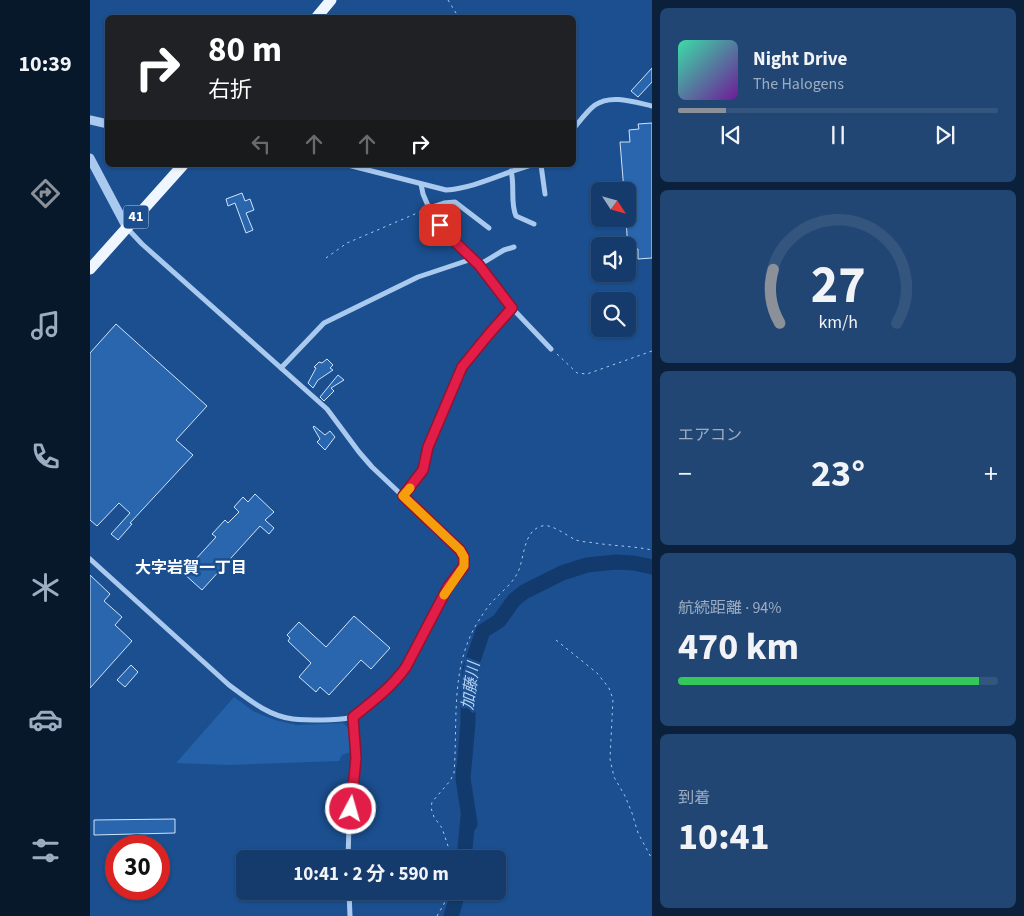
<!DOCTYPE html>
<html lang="ja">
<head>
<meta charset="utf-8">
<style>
  :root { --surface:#143b6b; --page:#214673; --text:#f1f3f6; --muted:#9dadc1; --line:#33557e; --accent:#8c9099 }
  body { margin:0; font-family:"Source Sans 3","Noto Sans JP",sans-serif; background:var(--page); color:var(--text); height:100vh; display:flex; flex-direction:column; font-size:19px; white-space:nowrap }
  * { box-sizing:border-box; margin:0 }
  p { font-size:16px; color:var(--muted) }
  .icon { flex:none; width:28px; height:28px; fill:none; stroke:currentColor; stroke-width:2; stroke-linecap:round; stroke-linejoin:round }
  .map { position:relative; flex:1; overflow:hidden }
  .details { display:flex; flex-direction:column; gap:8px; padding:8px; background:#0b203b; width:372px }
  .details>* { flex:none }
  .hud { position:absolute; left:15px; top:15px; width:471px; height:152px; border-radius:8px; box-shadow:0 1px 4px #0004,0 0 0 1px var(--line); background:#202124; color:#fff; overflow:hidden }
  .needle { width:32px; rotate:126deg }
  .controls { position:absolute; left:501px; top:182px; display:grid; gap:10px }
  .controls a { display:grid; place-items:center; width:45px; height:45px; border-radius:8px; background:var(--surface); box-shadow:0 1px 4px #0004,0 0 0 1px var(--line); font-size:25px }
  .speed { position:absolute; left:15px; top:835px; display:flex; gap:10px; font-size:25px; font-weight:700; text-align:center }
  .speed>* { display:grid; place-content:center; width:65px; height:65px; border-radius:50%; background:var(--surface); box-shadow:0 1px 4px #0004,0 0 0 1px var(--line); line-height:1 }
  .speed .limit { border:8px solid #d22; background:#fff; color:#111 }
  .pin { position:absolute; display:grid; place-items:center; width:42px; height:42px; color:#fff; margin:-21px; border-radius:10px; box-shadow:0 2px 8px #0006 }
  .me { position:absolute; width:55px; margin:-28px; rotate:6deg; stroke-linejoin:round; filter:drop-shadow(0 0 4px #0008) }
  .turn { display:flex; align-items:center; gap:18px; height:105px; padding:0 20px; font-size:22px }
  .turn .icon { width:65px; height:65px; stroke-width:2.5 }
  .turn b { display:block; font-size:35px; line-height:42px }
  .lanes { display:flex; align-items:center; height:48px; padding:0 20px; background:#0003; justify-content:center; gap:25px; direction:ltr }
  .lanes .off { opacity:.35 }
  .big { font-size:38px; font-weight:700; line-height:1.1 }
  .details .widget { flex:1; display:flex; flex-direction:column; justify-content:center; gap:8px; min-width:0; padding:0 18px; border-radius:8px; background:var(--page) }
  .details .dial { align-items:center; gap:0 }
  .dial svg { height:130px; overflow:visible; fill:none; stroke:var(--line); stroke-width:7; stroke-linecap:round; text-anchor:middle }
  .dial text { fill:var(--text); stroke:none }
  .song { display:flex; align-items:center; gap:15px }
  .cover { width:60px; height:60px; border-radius:8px; background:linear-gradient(135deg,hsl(160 70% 55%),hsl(280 70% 35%)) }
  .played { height:5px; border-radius:2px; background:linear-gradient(90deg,var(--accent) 15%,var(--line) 15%) }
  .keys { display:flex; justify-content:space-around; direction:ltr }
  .heat { display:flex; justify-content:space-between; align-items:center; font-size:28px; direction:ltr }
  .charge { height:8px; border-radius:4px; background:linear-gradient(90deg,#34c759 94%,var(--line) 0) }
  .trip { position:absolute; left:146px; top:850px; width:270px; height:50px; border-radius:8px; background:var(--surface); box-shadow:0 1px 4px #0004,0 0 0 1px var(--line); font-weight:700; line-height:50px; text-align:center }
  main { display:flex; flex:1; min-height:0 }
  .dock { display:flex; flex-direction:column; width:90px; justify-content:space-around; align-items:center; background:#08182b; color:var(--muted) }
  .dock .icon { width:35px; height:35px }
  .dock .selected { color:var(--accent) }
  .dock b { font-size:22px; color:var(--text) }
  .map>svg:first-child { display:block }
  .green { fill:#2461a8 }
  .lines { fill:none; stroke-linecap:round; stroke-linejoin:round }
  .river { stroke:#123a6d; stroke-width:15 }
  .building { fill:#2a66ad; stroke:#cfe3fa }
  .path { stroke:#a9c9ee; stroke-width:1; stroke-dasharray:2.5 4; stroke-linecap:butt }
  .minor { stroke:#a9c9ee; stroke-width:5 }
  .tertiary { stroke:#a9c9ee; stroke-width:9 }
  .primary { stroke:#f0f6ff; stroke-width:11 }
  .route-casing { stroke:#92132f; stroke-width:12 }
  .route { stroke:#e11d48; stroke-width:9 }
  .slow { stroke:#f59e0b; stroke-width:9 }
  .labels { text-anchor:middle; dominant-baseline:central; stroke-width:5; stroke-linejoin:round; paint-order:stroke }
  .shield { fill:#1b4f8f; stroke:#bbcadd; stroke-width:1 }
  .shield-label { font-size:14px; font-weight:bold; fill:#fff }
  .neighbourhood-label { font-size:16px; font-weight:bold; fill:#fff; stroke:#1b4f8f }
  .water-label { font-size:16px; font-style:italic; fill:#b5d3f5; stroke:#1b4f8f }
</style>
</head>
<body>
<main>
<nav class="dock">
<b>10:39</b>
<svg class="icon selected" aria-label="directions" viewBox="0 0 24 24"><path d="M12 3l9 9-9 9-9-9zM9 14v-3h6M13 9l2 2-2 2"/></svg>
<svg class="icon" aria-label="music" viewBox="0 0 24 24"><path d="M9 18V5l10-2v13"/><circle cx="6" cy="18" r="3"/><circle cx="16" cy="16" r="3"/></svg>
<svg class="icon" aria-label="phone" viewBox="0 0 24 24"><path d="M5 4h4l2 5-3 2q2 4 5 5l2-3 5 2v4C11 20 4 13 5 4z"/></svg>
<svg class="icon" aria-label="climate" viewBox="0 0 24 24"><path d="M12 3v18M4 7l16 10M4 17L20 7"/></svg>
<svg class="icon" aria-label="car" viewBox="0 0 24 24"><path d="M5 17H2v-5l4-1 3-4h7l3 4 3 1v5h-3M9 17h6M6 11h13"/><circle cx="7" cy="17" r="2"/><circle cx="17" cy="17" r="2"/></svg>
<svg class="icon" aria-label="filters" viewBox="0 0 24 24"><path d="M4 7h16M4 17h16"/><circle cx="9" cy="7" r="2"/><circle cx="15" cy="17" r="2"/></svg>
</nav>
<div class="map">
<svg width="562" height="916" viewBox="0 0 562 916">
  <rect width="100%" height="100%" fill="#1b4f8f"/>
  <polygon class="green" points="144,697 163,711 185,720 207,725 253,723 258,728 261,752 252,755 249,761 138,765 86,763"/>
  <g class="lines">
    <g class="river">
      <polyline points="374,859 378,817 380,824 373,778 378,723 378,693 380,669 393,631 409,621 424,600 434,592 472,573 497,565 526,562 544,563 562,567"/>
      <polyline points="361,916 369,891"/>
    </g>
  </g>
  <g class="building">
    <polygon points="562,68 562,82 548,97 541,91"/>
    <polygon points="562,123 562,258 548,259 548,249 538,250 536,219 538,219 538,191 534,191 530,142 540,142 539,130 549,129 548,124"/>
    <polygon points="152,193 155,201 160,199 164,210 156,213 163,230 156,233 145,203 138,206 136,199"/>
    <polygon points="26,324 117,406 86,440 103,455 40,523 42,524 28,540 21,534 40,513 29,503 7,526 0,520 0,353"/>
    <polygon points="237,359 243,365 240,368 243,370 228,380 223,388 218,383 226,368 224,367 229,362 232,363"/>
    <polygon points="248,375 254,380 241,388 244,391 234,401 230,397"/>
    <polygon points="224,426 235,435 240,431 245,437 235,450 227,442 230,439 223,427"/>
    <polygon points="165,494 184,512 175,520 184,528 179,534 170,526 112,590 93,573 126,537 122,534 135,520 138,523 149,512 144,507 153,497 158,502"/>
    <polygon points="0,575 20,594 14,601 32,617 25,625 42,641 0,688"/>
    <polygon points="264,616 300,648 281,669 271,660 239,695 230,687 226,692 209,677 221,663 198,641 200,638 197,635 209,622 236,647"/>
    <polygon points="41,665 48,672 35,687 27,680"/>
    <polygon points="85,819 85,833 4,835 4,820"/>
  </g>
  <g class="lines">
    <g class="path">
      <polyline points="358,0 369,18"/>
      <polyline points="236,258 257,243 332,211"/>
      <polyline points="467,354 487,373 497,374 562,351"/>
      <polyline points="466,640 507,673 519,688 523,699 520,759 524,777 535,796 542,813 548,833 562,859"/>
      <path d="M360 859 359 849 352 828 344 817 341 808 342 802 360 781 364 773C368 723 360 670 386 625 391 617 396 609 401 603 410 593 421 585 427 574 435 560 432 531 452 526 461 523 477 536 486 540 492 542 499 542 505 543 524 546 543 546 562 550"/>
      <polyline points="347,916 354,904 357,891"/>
    </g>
    <g class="minor">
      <path d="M484 128C490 121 497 111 505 105 521 94 544 102 562 106"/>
      <path d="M258 165 356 190C385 188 413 173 441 165"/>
      <polyline points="451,165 455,194"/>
      <path d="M421 171C425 185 420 203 426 216L444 224"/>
      <polyline points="331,184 333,194 339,208 350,225 361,238 389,265 422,308 461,349"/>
      <polyline points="339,208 354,203 365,202 399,228"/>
      <polyline points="389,265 414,250 424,247"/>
      <polyline points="191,368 234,323 328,277 382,259"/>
      <polyline points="313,497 333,469 338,447 373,367 399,334 422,308"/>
      <path d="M0 559 139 685C158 699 178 716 203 719 213 720 223 720 233 720 240 720 258 719 263 717 268 715 272 710 275 707 290 695 305 682 316 667L358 587 374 565V557L370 550 282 467 269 452 237 409 52 244 37 228"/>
      <polyline points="258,859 259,825 266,758 263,717"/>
      <polyline points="259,891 260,916"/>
    </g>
    <g class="tertiary">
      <polyline points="0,120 18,124"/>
      <polyline points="0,158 37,228"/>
    </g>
    <g class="primary">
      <polyline points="226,18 241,0"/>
      <polyline points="0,269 93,165"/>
    </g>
  </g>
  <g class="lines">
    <g class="route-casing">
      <path id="route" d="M261 809 266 758 263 717C282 702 302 687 316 667L358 587 374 566V557L370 550 313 496 333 470 338 447 372 367 399 334 422 308 389 265 361 238 350 225"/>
    </g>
    <use href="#route" class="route"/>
    <polyline class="slow" points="320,488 313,496 370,550 374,557 374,566 354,595"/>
  </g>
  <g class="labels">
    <rect class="shield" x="33.5" y="205.5" width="25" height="23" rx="4"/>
    <g class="shield-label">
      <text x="46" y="217">41</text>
    </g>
    <g class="neighbourhood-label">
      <text x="101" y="568">大字岩賀一丁目</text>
    </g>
    <g class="water-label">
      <text transform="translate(381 686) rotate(-82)">加藤川</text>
    </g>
  </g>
</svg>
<div class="controls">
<a><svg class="needle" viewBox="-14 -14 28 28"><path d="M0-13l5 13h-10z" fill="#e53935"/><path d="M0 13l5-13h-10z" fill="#9dadc1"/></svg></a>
<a><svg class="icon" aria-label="sound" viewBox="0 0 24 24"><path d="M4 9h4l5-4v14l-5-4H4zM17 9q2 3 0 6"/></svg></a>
<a><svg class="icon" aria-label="search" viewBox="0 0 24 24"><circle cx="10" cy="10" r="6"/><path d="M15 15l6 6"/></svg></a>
</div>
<div class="speed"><div class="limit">30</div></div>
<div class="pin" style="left:350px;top:225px;background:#d93025"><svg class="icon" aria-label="arrive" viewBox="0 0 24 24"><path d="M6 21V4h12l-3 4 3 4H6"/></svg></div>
<svg class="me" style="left:261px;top:809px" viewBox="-20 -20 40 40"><circle r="17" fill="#e11d48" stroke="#fff" stroke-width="3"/><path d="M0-11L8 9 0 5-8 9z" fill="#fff"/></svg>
<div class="trip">10:41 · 2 分 · 590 m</div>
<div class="hud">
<div class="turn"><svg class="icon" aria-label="right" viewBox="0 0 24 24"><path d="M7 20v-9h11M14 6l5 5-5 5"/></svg><div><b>80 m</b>右折</div></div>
<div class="lanes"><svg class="icon off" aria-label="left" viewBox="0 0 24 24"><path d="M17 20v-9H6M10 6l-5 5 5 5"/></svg><svg class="icon off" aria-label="ahead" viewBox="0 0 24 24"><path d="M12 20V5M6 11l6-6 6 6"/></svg><svg class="icon off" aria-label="ahead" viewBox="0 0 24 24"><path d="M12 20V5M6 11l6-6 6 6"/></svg><svg class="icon" aria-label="right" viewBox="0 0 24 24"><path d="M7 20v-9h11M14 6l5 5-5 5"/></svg></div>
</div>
</div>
<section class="details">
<div class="widget">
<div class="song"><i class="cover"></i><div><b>Night Drive</b><p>The Halogens</p></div></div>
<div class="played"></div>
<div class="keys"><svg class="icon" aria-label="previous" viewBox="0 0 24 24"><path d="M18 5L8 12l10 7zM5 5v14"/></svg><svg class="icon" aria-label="pause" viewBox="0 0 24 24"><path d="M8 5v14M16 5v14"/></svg><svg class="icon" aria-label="next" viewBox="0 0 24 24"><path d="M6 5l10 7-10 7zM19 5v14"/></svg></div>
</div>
<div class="widget dial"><svg viewBox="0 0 100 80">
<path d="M14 69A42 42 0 1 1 86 69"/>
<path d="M14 69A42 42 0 0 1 10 36" stroke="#8c9099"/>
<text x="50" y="56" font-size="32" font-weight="700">27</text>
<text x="50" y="72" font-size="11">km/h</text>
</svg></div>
<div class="widget"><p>エアコン</p>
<div class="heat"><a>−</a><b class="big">23°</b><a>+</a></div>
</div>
<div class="widget"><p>航続距離 · 94%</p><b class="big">470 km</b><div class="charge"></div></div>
<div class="widget"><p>到着</p><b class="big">10:41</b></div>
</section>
</main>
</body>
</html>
